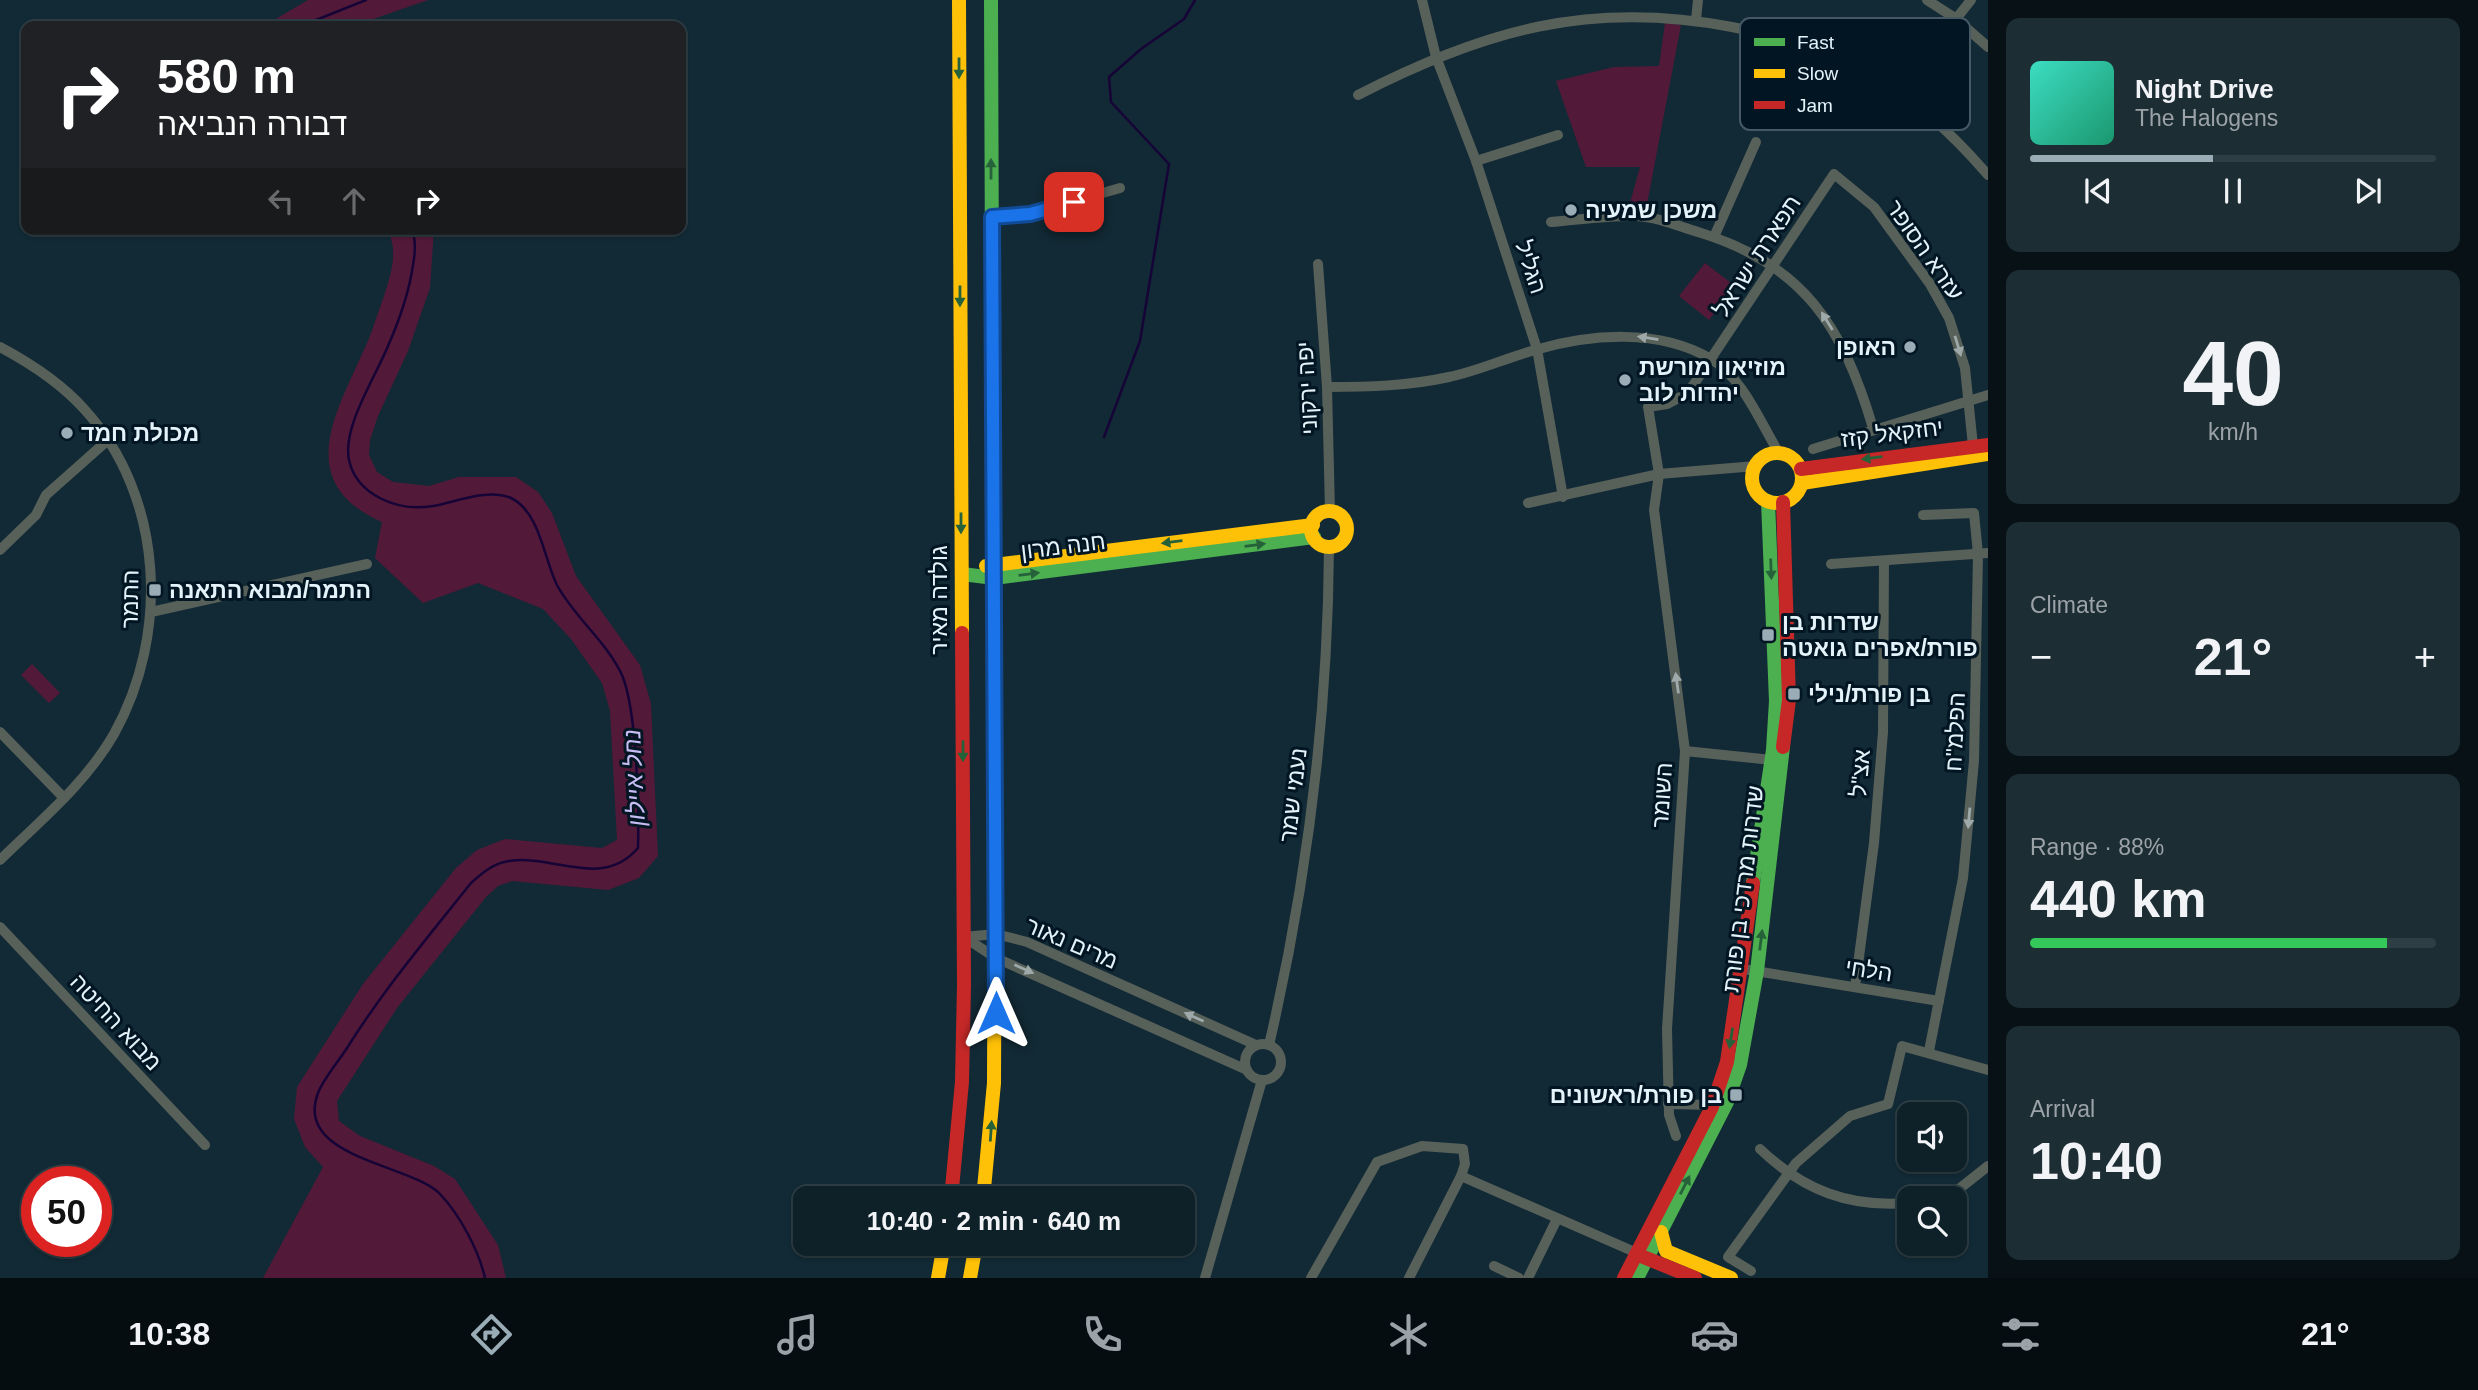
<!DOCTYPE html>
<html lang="en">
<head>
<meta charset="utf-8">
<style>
  :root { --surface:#0e2028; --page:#1c2d34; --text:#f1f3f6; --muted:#9ba3a8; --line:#2e3e45; --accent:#9aacb5 }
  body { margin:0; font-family:Helvetica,Heebo,sans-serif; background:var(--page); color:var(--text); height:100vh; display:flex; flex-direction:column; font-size:26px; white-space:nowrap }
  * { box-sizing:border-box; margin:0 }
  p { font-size:23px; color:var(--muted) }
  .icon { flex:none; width:38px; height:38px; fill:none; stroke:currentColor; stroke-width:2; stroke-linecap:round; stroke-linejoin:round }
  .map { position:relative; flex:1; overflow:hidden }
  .details { display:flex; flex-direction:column; gap:18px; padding:18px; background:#081216; width:490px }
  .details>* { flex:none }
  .hud { position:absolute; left:21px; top:21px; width:665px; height:214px; border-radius:14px; box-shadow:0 2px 5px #0004,0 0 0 2px var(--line); background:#202124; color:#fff; overflow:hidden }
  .tools { position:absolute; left:1897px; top:1102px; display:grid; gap:14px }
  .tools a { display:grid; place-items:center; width:70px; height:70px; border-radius:14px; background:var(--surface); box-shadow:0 2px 5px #0004,0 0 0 2px var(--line); font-size:35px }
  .speed { position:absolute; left:21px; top:1166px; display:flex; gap:14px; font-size:35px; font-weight:700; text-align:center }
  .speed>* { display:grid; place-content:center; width:91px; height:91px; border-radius:50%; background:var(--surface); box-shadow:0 2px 5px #0004,0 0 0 2px var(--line); line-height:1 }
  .speed .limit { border:10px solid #d22; background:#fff; color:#111 }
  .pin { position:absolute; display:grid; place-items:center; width:60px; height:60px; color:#fff; margin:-30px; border-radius:14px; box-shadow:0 4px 10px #0006 }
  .me { position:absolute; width:77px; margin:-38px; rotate:0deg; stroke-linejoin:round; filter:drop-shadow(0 0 5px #0008) }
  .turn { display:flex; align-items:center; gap:24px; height:147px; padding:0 21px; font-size:32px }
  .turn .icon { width:91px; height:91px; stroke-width:2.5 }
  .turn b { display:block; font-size:49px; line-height:60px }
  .lanes { display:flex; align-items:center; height:66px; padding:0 21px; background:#0003; justify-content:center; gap:35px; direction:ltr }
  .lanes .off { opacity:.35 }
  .big { font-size:52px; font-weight:700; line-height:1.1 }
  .details .tile { flex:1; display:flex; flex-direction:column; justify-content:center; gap:10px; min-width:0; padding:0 24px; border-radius:14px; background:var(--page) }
  .details .dial { align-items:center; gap:0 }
  .dial b { font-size:91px; line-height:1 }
  .song { display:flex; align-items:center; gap:21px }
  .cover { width:84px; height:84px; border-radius:10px; background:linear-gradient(135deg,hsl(170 70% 55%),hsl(160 70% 35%)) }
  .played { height:7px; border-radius:4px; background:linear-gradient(90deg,var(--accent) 45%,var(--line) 45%) }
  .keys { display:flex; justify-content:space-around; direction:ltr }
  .heat { display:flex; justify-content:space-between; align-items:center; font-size:38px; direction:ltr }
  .charge { height:10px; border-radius:5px; background:linear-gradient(90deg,#34c759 88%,var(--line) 0) }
  .trip { position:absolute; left:793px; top:1186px; width:402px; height:70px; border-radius:14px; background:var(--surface); box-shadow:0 2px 5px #0004,0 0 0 2px var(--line); font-weight:700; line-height:70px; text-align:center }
  .tabs { display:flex; height:112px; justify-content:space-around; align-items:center; background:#060d10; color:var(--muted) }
  .tabs .icon { width:49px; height:49px }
  .tabs .current { color:var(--accent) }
  .tabs b { font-size:32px; color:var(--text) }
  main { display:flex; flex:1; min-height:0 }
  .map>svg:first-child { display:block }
  .green { fill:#531939 }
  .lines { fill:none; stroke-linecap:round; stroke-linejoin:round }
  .stream { stroke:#160437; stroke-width:2.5 }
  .street { stroke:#58605a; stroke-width:10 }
  .fast { stroke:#4caf50; stroke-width:14 }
  .slow { stroke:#ffc107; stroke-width:14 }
  .jam { stroke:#c62828; stroke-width:14 }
  .oneway { fill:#266239 }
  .oneway2 { fill:#9ea9aa }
  .route-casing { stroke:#114b97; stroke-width:18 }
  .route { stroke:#1a73e8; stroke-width:12 }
  .poi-dot { fill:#9aacb5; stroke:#011622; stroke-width:2.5 }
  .labels { text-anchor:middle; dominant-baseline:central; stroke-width:6; stroke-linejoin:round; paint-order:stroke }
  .poi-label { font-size:23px; font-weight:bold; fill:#e4f2fa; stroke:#011622; text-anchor:start }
  .street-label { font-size:23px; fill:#e4f2fa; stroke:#011622 }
  .water-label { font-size:24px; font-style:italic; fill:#c7bcf3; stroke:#011622 }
  .key { fill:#011622; stroke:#455863; stroke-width:2 }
  .key-label { font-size:19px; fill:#e4f2fa }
</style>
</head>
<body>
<main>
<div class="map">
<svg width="1988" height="1278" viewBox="0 0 1988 1278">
  <rect width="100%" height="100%" fill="#122a35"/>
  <g class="green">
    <polygon points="308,0 428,0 353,26 264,26"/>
    <polygon points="1665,23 1681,25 1647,204 1630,203 1640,167 1586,167 1556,81 1614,67 1659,66"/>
    <path d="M387 229H434L430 288 408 351 378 416 370 440 369 455 377 472 393 482 429 486 459 477H516L538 492 552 513 576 576 640 665 651 704 658 856 639 878 608 890 512 881 498 886 486 897 397 1008 337 1101 339 1121 360 1136 434 1166 455 1179 498 1245 506 1278H263L323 1167 305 1147 294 1119 297 1087 363 984 456 868 477 850 505 839 602 848 617 840 610 711 602 683 571 639 543 609 478 583 423 603 375 558 382 522C287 480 342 404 370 336 375 323 379 309 384 296 391 274 399 250 387 229Z"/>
    <polygon points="1705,263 1735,286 1709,320 1679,296"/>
    <polygon points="32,664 60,693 49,703 21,675"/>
  </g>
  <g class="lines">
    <g class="stream">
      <polyline points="301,26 366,0"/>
      <path d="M411 229C417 239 415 254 413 265 409 293 399 321 388 346 376 376 342 427 349 460 357 496 399 512 433 506 456 502 488 488 511 498 540 512 544 559 557 585 574 617 607 642 622 675 637 711 639 807 638 848 602 890 554 854 509 861 494 863 482 873 471 883 428 937 384 989 347 1048 338 1062 324 1078 318 1093 293 1158 411 1164 440 1194 460 1215 479 1251 485 1278"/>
      <polyline points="1104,437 1140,341 1169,164 1111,102 1109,77 1141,49 1184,19 1195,0"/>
    </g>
    <g class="street">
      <polyline points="1422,0 1436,57 1476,161 1537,349 1563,497"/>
      <polyline points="1927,0 1955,18 1988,47"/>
      <polyline points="1696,20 1698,0"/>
      <polyline points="1899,91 1971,0"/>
      <path d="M1358 95C1484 30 1590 0 1732 27 1845 48 1913 88 1988 175"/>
      <polyline points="1476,161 1558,135"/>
      <polyline points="992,217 1030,214 1120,188"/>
      <path d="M1551 222C1578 220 1608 215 1636 216 1658 217 1678 226 1698 232 1804 264 1843 327 1873 428"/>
      <polyline points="1714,237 1756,142"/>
      <polyline points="1318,264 1327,387 1330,511"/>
      <path d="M0 347C30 363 62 384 85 410 164 497 170 634 114 734 86 783 41 820 0 860"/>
      <path d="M1327 387C1368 387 1408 386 1449 377 1478 371 1506 358 1535 350 1590 334 1659 328 1711 359 1743 378 1760 422 1779 453"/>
      <polyline points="1813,449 1988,395"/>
      <polyline points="1528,503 1659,474 1756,466"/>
      <polyline points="1923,515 1974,513 1978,554 1974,761 1963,878 1929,1051"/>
      <polyline points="0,550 36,515 46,495 108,440"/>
      <polyline points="1831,564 1988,553"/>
      <polyline points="151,612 367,564"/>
      <polyline points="0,732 64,798"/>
      <polyline points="1685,751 1772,760"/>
      <polyline points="0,927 205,1145"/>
      <polyline points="964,937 996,934 1027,942 1256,1045"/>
      <polyline points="964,937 996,958 1247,1070"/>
      <polyline points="1743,969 1939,1001"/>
      <polyline points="1855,987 1874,843 1883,732 1884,561"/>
      <circle cx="1263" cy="1062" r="18"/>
      <path d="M1269 1045C1307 882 1328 715 1329 547"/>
      <polyline points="1668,1104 1712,1105"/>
      <polyline points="1676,1136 1669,1115 1667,1029 1685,751 1654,510 1659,474 1648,407 1667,404 1688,393 1834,174 1874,207 1930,284 1949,318 1965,368 1973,446"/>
      <path d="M1760 1149C1803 1190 1849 1208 1909 1203"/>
      <polyline points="1461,1176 1637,1253"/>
      <polyline points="1928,1199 1959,1189 1988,1166"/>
      <polyline points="1494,1266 1519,1278"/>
      <polyline points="1751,1271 1728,1257 1796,1163 1850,1116 1888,1104 1902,1046 1988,1070"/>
      <polyline points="1205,1278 1262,1080"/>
      <polyline points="1311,1278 1377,1162 1422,1146 1463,1149 1465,1164 1461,1176 1409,1278"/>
      <polyline points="1528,1278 1557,1219"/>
    </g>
    <g class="fast">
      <polyline points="991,0 992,281"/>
      <polyline points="962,574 994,578 1314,537"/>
      <polyline points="1753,883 1773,750 1776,701 1768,501"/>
      <polyline points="1637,1278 1727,1102 1740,1065 1757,971 1783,747"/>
    </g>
    <g class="slow">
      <polyline points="959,0 962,633"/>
      <circle cx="1777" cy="478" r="25"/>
      <polyline points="1802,483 1988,454"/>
      <circle cx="1329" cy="529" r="18"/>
      <polyline points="986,566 1313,525"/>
      <polyline points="983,1199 994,1083 995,838"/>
      <polyline points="1661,1232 1666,1251 1731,1278"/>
      <polyline points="938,1278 944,1244"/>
      <polyline points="970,1278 976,1244"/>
    </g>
    <g class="jam">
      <polyline points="992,281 995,838"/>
      <polyline points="1801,469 1988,445"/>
      <polyline points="1783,502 1789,700 1783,747"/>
      <polyline points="951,1199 962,1082 964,985 962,633"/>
      <polyline points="1641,1256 1695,1278"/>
      <polyline points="1624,1278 1712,1107 1727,1062 1753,883"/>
    </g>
  </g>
  <defs><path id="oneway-solid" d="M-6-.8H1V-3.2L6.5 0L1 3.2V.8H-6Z" transform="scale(1.75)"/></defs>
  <g class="oneway">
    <use href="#oneway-solid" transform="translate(959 68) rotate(90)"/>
    <use href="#oneway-solid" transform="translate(991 169) rotate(-90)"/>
    <use href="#oneway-solid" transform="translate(960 296) rotate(90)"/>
    <use href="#oneway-solid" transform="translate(1872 458) rotate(173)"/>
    <use href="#oneway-solid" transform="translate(961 523) rotate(90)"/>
    <use href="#oneway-solid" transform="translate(1172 542) rotate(173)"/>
    <use href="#oneway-solid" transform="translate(1255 545) rotate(-7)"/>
    <use href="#oneway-solid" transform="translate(1771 569) rotate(88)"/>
    <use href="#oneway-solid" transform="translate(1029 574) rotate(-7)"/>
    <use href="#oneway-solid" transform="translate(963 751) rotate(90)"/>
    <use href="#oneway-solid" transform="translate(1761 940) rotate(-83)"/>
    <use href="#oneway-solid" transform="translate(1731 1038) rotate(99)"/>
    <use href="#oneway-solid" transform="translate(991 1131) rotate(-86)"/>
    <use href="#oneway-solid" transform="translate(1685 1185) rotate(-63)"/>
  </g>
  <g class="oneway2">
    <use href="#oneway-solid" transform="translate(1827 321) rotate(-122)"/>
    <use href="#oneway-solid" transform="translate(1648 338) rotate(-171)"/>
    <use href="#oneway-solid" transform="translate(1958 346) rotate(73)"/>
    <use href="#oneway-solid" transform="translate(1677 683) rotate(-98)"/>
    <use href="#oneway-solid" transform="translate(1969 818) rotate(95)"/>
    <use href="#oneway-solid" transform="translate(1024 969) rotate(24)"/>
    <use href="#oneway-solid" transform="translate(1194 1017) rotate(-156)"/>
  </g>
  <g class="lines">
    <g class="route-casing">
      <polyline id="route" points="996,1013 992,217 1030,214 1074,202"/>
    </g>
    <use href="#route" class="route"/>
  </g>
  <g class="poi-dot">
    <circle cx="1571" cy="210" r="7"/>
    <circle cx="1910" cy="347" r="7"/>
    <circle cx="1625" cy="380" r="7"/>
    <circle cx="67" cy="433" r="7"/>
    <rect x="148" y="583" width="14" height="14" rx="3.5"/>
    <rect x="1761" y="628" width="14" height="14" rx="3.5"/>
    <rect x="1787" y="687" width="14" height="14" rx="3.5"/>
    <rect x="1729" y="1088" width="14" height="14" rx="3.5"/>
  </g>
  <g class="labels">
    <g class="poi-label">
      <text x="1585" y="210">משכן שמעיה</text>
      <text x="1896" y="347" text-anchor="end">האופן</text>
      <text x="1639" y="367">מוזיאון מורשת<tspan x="1639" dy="26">יהדות לוב</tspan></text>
      <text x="81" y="433">מכולת חמד</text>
      <text x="169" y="590">התמר/מבוא התאנה</text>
      <text x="1782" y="622">שדרות בן<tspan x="1782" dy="26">פורת/אפרים גואטה</tspan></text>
      <text x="1808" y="694">בן פורת/נילי</text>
      <text x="1722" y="1095" text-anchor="end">בן פורת/ראשונים</text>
    </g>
    <g class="street-label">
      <text transform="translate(1925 250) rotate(55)">עזרא הסופר</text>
      <text transform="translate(1757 256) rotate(-57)">תפארת ישראל</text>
      <text transform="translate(1531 267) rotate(72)">הגליל</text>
      <text transform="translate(1307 388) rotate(-93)">יפה ירקוני</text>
      <text transform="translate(1892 433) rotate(-7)">יחזקאל קזז</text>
      <text transform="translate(1063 546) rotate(-7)">חנה מרון</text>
      <text transform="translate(130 599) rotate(-89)">התמר</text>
      <text transform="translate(939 600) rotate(-90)">גולדה מאיר</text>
      <text transform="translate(1955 732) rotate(-87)">הפלמ"ח</text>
      <text transform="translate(1860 773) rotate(-85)">אצ"ל</text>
      <text transform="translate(1293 795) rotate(-83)">נעמי שמר</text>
      <text transform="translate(1662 795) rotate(-86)">השומר</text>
      <text transform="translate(1743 889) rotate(-83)">שדרות מרדכי בן פורת</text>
      <text transform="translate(1072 943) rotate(23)">מרים נאור</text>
      <text transform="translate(1869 970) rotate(9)">הלחי</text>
      <text transform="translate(116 1022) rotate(47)">מבוא החיטה</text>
    </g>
    <g class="water-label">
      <text transform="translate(634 778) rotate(-93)">נחל איילון</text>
    </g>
  </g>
  <rect x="1740" y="18" width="230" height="112" rx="10" class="key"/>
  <rect x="1754" y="38" width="31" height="8" fill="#4caf50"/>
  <rect x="1754" y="69" width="31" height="9" fill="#ffc107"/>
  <rect x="1754" y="101" width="31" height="8" fill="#c62828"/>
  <g class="key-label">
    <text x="1797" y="49">Fast</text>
    <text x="1797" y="80">Slow</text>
    <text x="1797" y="112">Jam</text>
  </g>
</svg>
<div class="tools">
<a><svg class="icon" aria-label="sound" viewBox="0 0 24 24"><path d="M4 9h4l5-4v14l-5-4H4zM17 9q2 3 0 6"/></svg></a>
<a><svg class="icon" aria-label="search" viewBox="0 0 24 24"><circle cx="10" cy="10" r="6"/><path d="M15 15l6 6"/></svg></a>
</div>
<div class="speed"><div class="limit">50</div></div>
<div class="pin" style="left:1074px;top:202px;background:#d93025"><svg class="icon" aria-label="arrive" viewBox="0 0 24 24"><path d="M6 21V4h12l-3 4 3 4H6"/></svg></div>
<svg class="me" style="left:996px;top:1013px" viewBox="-20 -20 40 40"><path d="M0-17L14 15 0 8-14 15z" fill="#1a73e8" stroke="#fff" stroke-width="4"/></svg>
<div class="trip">10:40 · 2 min · 640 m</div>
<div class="hud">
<div class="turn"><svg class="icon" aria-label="right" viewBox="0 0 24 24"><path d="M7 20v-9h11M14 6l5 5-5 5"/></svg><div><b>580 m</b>דבורה הנביאה</div></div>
<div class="lanes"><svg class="icon off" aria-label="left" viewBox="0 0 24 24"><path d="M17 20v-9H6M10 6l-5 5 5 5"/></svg><svg class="icon off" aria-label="ahead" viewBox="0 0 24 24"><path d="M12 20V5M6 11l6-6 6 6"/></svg><svg class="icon" aria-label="right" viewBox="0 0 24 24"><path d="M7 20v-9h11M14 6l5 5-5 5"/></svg></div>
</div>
</div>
<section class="details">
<div class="tile">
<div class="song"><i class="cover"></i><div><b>Night Drive</b><p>The Halogens</p></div></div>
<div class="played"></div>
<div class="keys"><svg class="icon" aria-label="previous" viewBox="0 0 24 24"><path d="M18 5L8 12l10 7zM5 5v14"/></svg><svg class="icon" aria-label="pause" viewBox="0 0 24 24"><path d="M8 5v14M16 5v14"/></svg><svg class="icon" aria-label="next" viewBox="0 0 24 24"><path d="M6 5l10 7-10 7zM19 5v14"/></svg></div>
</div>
<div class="tile dial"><b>40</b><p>km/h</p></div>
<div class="tile"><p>Climate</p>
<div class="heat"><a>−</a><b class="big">21°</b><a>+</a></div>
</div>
<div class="tile"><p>Range · 88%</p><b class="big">440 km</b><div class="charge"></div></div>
<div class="tile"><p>Arrival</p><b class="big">10:40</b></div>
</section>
</main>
<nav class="tabs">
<b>10:38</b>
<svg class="icon current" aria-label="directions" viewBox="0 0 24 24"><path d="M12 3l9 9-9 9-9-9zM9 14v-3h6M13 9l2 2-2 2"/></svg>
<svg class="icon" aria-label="music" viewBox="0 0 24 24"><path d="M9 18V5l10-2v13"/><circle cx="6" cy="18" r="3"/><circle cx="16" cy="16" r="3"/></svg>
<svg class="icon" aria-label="phone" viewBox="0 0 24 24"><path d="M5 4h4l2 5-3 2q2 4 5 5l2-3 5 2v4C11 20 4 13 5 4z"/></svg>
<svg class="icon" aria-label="climate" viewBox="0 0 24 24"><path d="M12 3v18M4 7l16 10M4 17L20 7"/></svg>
<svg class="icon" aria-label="car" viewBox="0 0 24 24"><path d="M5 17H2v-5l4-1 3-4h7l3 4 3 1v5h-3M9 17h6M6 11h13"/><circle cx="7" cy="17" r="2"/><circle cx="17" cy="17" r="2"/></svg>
<svg class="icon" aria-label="filters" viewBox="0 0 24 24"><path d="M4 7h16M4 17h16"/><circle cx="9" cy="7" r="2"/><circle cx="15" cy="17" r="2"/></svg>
<b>21°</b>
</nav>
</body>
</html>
